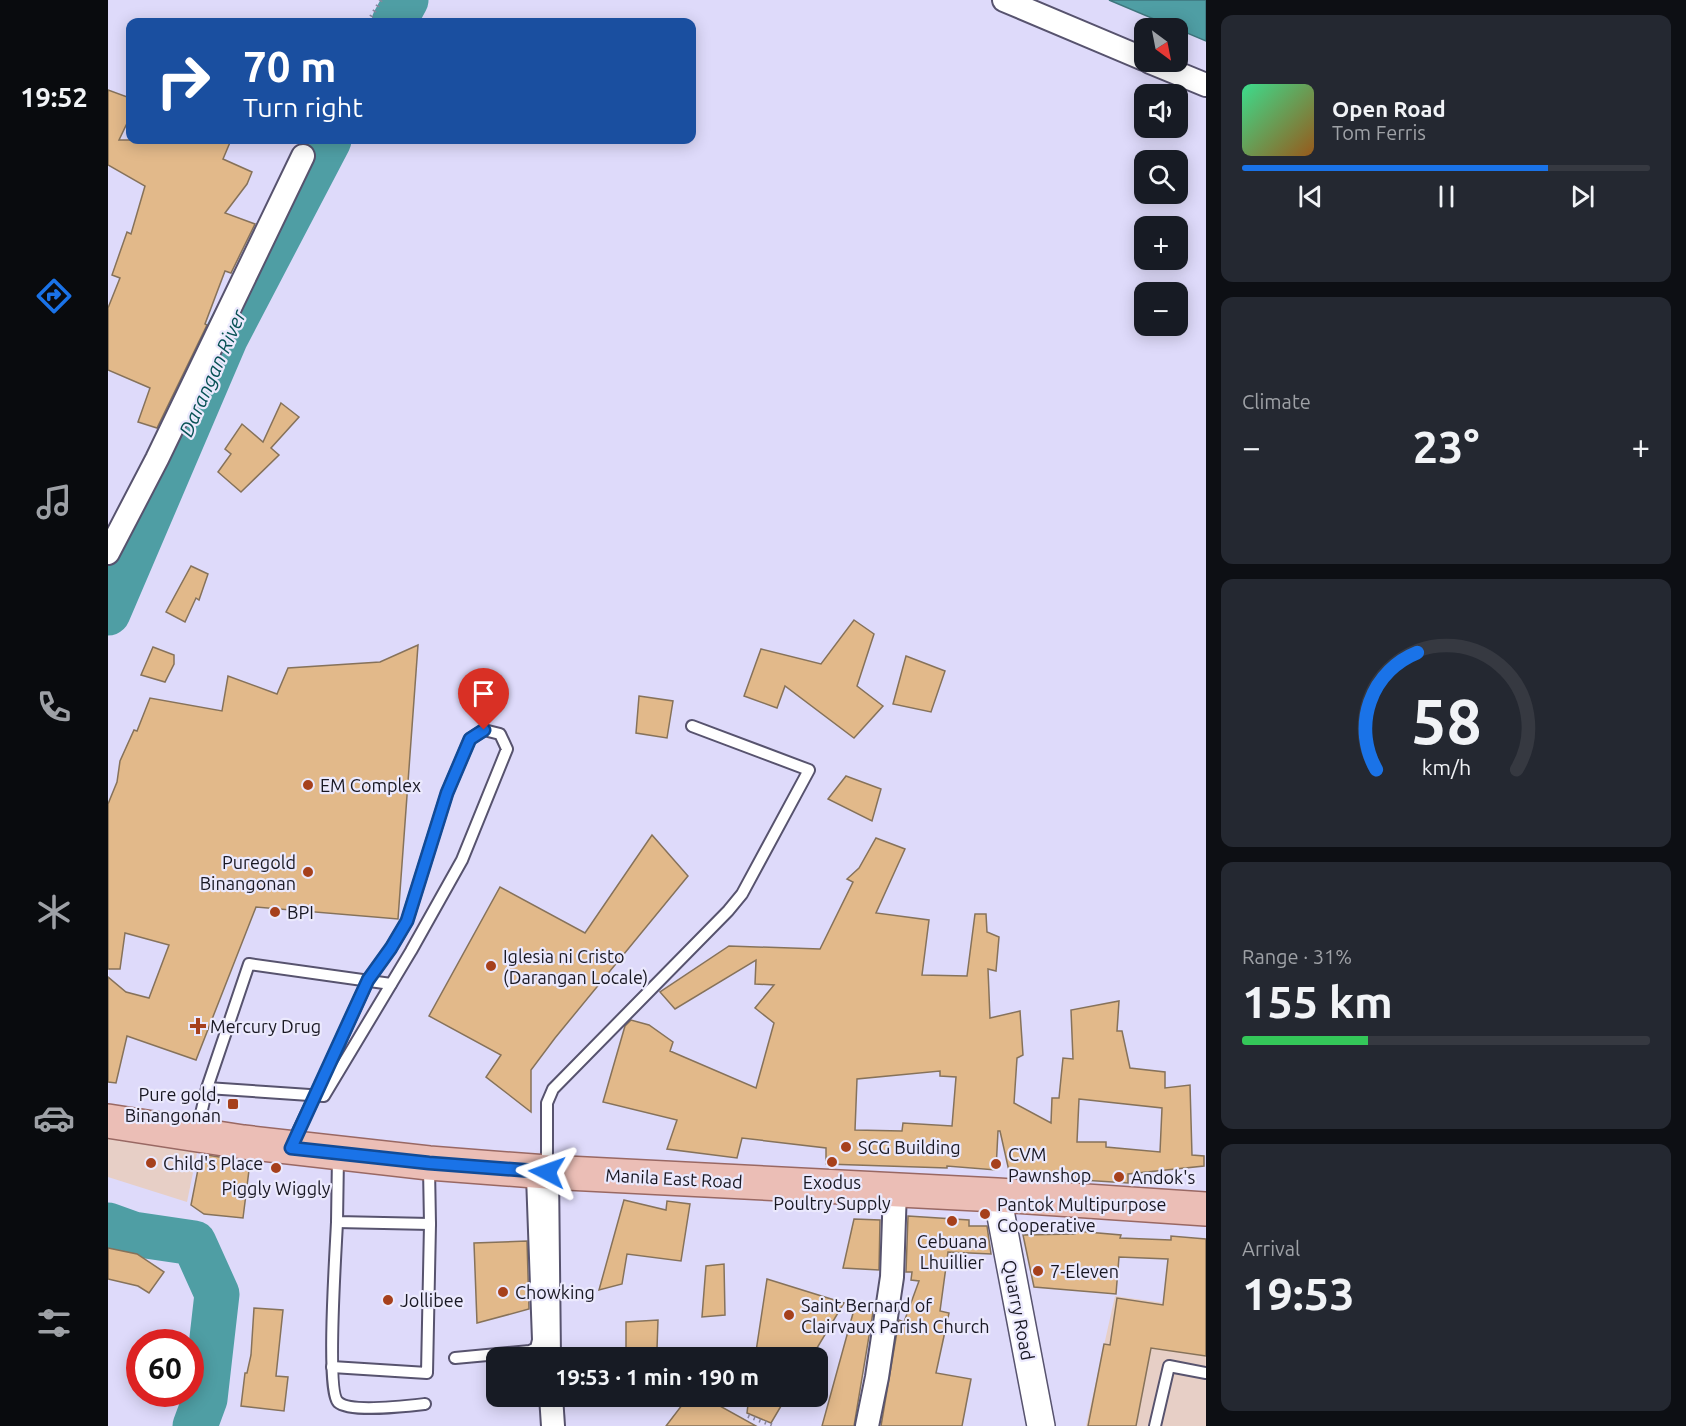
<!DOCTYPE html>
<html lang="en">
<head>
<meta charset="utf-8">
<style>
  :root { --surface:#171b24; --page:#242831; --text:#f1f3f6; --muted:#9ea1a6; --line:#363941; --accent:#1a73e8 }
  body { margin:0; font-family:Ubuntu,sans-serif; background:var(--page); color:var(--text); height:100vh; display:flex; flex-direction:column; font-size:22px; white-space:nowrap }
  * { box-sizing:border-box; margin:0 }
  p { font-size:20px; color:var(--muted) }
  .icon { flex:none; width:33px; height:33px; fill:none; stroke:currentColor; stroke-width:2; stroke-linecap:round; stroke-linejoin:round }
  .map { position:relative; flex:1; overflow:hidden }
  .sheet { display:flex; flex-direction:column; gap:15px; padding:15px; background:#0d0f14; width:480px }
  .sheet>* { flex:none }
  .banner { position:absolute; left:18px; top:18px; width:570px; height:126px; border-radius:12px; box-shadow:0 3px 15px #0003; background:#1a4fa0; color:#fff; overflow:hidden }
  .needle { width:39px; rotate:148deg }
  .controls { position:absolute; left:1026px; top:18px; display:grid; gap:12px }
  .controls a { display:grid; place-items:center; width:54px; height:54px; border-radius:12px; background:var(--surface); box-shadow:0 3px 15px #0003; font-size:30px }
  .speed { position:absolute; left:18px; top:1329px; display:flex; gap:12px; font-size:30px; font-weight:700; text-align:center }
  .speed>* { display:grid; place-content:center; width:78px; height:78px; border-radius:50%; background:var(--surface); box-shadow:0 3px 15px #0003; line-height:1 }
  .speed .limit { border:9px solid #d22; background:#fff; color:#111 }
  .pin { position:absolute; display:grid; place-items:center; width:51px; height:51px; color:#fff; margin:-62px -26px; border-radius:50% 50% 50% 0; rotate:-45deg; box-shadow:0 0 6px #0007 }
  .pin .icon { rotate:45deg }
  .me { position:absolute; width:66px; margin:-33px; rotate:274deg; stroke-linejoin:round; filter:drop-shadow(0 0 4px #0008) }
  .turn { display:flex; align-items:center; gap:21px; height:126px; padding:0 18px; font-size:27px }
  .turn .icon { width:78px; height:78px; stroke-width:2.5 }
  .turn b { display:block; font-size:42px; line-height:51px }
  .big { font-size:45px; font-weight:700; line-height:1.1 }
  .sheet .card { flex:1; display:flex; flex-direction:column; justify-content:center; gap:9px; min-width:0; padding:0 21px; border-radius:12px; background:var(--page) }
  .sheet .dial { align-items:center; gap:0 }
  .dial svg { height:156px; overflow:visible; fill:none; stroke:var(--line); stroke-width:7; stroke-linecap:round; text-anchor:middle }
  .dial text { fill:var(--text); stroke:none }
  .song { display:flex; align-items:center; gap:18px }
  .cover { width:72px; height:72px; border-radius:9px; background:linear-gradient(135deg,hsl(150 70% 55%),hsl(30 70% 35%)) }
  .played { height:6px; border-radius:3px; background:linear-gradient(90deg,var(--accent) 75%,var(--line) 75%) }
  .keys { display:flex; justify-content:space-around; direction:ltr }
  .heat { display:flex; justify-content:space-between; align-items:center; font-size:33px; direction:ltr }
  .charge { height:9px; border-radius:4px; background:linear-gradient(90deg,#34c759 31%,var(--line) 0) }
  .trip { position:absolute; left:378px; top:1347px; width:342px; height:60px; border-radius:12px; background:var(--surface); box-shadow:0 3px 15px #0003; font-weight:700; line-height:60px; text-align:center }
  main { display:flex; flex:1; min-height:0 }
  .tab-bar { display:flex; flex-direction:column; width:108px; justify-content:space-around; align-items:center; background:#090b0e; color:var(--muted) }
  .tab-bar .icon { width:42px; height:42px }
  .tab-bar .on { color:var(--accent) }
  .tab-bar b { font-size:27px; color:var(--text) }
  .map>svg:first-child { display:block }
  .education { fill:#e7cfc6 }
  .water { fill:#4f9ea4; stroke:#3f767d; stroke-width:1.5 }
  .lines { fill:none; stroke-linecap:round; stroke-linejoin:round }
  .river { stroke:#4f9ea4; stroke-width:45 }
  .building { fill:#e2b98a; stroke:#86725a; stroke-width:1.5; fill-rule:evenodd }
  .service-casing { stroke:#57536e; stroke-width:14 }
  .minor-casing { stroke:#57536e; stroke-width:26 }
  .tertiary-casing { stroke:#57536e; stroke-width:30 }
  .primary-casing { stroke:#996863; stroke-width:36 }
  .path { stroke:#89869d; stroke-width:4; stroke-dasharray:1.5 4.5; stroke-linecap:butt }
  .service { stroke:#fff; stroke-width:10 }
  .minor { stroke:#fff; stroke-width:22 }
  .tertiary { stroke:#fff; stroke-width:27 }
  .primary { stroke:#ebbeb6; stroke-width:33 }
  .route-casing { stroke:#114b97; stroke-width:15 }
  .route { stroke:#1a73e8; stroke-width:10 }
  .poi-dot { fill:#a6401c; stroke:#ebe9fd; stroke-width:2 }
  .labels { text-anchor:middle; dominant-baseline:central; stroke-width:4.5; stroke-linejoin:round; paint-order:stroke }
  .poi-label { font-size:18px; fill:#191823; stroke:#ebe9fd; text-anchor:start }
  .street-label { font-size:18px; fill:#191823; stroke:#ebe9fd }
  .water-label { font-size:20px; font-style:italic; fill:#075155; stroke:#ebe9fd }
</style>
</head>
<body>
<main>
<nav class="tab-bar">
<b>19:52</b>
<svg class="icon on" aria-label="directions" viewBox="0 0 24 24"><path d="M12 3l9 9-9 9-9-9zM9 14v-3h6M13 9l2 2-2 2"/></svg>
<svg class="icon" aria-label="music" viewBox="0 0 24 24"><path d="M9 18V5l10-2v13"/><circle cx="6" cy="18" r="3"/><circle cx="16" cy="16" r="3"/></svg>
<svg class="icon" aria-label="phone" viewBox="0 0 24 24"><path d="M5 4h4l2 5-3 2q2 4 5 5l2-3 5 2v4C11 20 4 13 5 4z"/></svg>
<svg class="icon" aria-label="climate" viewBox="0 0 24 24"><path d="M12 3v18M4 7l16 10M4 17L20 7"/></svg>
<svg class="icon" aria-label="car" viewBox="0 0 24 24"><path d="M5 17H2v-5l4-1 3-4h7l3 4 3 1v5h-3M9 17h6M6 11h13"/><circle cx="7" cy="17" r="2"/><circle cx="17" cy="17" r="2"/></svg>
<svg class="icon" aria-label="filters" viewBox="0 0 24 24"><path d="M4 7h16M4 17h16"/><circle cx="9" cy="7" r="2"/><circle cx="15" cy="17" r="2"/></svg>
</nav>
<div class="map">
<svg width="1098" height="1426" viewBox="0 0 1098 1426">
  <rect width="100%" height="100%" fill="#dedafa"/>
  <g class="education">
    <polygon points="0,1132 90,1148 79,1202 0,1177"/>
    <polygon points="1007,1296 1098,1309 1098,1426 978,1426"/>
  </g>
  <polygon class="water" points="1001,0 1098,0 1098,41"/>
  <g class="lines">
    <g class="river">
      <polyline points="286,22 298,0"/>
      <polyline points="0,613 118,337 221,140"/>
      <polyline points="0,1225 25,1234 86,1243 109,1294 97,1399 87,1426"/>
    </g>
  </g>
  <g class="building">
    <polygon points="0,90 22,98 22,117 11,140 123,140 115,159 144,172 139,184 117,213 147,224 123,273 117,271 97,324 99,325 49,428 30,422 42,388 0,370 0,308 12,278 4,275 19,232 23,234 37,186 0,165"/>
    <polygon points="173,403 191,417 163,448 171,455 133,492 110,472 123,454 117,449 134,424 155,442"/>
    <polygon points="83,566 100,574 91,600 88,598 77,622 58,612"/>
    <polygon points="746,620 766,634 749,686 775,706 746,738 677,686 669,708 636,696 653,649 713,664"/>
    <polygon points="310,645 290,919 148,907 88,1060 19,1036 8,1083 0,1082 0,977 18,992 41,998 61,945 17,933 12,969 0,969 0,804 9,782 12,761 26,730 29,731 42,698 114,711 120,676 169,694 180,668 272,662"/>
    <polygon points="45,647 66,655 66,664 57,682 33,675"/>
    <polygon points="798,656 837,671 823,712 785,704"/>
    <polygon points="531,696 565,701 559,738 528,733"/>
    <polygon points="738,776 773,789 764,821 720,799"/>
    <polygon points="544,835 580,876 447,1038 423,1070 423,1112 378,1077 393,1055 321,1016 392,887 477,933"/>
    <path d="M768 838 797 849 768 913 821 920 814 975 859 976 867 914H878L879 932 891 937 888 971 880 969 882 1018 912 1011 915 1055 909 1058 906 1103 943 1123 944 1098H951L955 1058 965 1059 963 1010 1011 1001 1009 1031H1014L1022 1068 1057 1072V1088L1082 1085 1084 1155 1096 1156V1166L1020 1174V1183L958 1179 911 1174 912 1171H901L892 1131H890L888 1170 839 1166V1168L718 1164V1148L634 1138 629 1158 559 1149 569 1120 495 1102 517 1026 523 1020 541 1025 565 1042 562 1051 648 1088 666 1023 647 1008 666 985 647 984 648 960 567 1009 552 992 621 946 712 949 745 882 739 879 751 868ZM832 1071V1076L848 1077 844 1126 795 1123 794 1131 747 1130 749 1079ZM971 1099 1054 1108 1052 1152 998 1147V1142H969Z"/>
    <polygon points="93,1154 142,1162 135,1218 96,1214 83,1205"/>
    <polygon points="516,1200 558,1210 559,1201 582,1204 573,1261 519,1254 514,1284 491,1290"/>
    <polygon points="800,1216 861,1220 861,1226 879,1226 883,1254 840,1252 832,1311 841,1313 828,1373 863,1379 854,1426 773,1426 791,1320 796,1322 811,1281 803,1280 804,1272 798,1272"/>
    <polygon points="746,1219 772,1220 771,1270 735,1268"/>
    <polygon points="967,1231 1013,1235 1012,1238 1063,1240 1063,1236 1098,1239 1098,1356 1043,1348 1028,1426 980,1426 996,1344 1002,1345 1009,1298 1055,1305 1060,1259 1011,1257 1008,1294 926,1287 915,1235 967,1234"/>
    <polygon points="419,1241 421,1309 369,1323 366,1243"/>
    <polygon points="0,1248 29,1254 56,1272 41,1293 30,1286 0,1279"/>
    <polygon points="616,1264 617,1315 594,1317 598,1266"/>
    <polygon points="659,1279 736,1303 703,1358 647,1358"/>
    <polygon points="747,1306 765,1312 746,1426 714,1426"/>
    <polygon points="146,1308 175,1310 168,1376 180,1377 176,1411 133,1406 137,1373 139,1373 143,1355"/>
    <polygon points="550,1320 549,1349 518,1351 518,1322"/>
    <polygon points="581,1396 594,1396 648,1426 558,1426"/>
    <polygon points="641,1396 679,1396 663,1423 639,1413"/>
  </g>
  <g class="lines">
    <g class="service-casing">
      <g id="service">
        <path d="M99 1088C138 1091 177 1093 216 1096L303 951 354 860 399 749 392 734 376 730 362 739 339 793 299 921 283 948 260 980 214 1081 184 1144"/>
        <polyline points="89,1131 99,1088 141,964 283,984"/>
        <polyline points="230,1156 229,1222 322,1224 321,1168"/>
        <polyline points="439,1168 439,1103 445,1089 620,911 634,894 701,770 584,726"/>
        <path d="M229 1222C228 1247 218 1390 230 1402 242 1413 300 1406 317 1404"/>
        <polyline points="347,1358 422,1351 428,1348 430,1340 424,1176"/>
        <polyline points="224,1367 319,1373 322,1224"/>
        <polyline points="1047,1426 1061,1366 1098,1373"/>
      </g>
    </g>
    <g class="minor-casing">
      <g id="minor">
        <polyline points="896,0 1036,59"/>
        <polyline points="1042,62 1098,85"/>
        <polyline points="0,553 49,459 195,156"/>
        <polyline points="439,1172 441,1358"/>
        <polyline points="443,1396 445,1426"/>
        <polyline points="759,1426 769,1377 784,1277 787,1189"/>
      </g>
    </g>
    <g class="tertiary-casing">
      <polyline id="tertiary" points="889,1195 933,1426"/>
    </g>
    <g class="primary-casing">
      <polyline id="primary" points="0,1121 135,1142 321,1163 439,1172 889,1195 1098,1209"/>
    </g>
    <g class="path">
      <polyline points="260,22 273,0"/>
      <polyline points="640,1416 666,1426"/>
    </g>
    <use href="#service" class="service"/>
    <use href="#minor" class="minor"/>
    <use href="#tertiary" class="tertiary"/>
    <use href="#primary" class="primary"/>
  </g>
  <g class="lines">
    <g class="route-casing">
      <polyline id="route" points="376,730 362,739 339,793 299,921 283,948 260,980 183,1148 321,1163 439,1172"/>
    </g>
    <use href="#route" class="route"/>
  </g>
  <g class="poi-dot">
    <circle cx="200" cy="785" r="6"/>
    <circle cx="200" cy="872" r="6"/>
    <circle cx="167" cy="912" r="6"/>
    <circle cx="383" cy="966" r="6"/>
    <path d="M87 1017h6v6h6v6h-6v6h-6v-6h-6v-6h6z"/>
    <rect x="119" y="1098" width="12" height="12" rx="3"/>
    <circle cx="738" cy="1147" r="6"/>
    <circle cx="724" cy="1162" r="6"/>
    <circle cx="43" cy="1163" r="6"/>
    <circle cx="888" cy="1164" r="6"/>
    <circle cx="168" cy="1168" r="6"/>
    <circle cx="1011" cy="1177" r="6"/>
    <circle cx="877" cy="1214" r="6"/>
    <circle cx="844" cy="1221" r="6"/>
    <circle cx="930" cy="1271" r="6"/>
    <circle cx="395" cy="1292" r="6"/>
    <circle cx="280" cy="1300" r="6"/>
    <circle cx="681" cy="1315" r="6"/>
  </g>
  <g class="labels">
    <g class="poi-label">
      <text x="212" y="785">EM Complex</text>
      <text x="188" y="862" text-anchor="end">Puregold<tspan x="188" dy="21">Binangonan</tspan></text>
      <text x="179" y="912">BPI</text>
      <text x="395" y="956">Iglesia ni Cristo<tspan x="395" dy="21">(Darangan Locale)</tspan></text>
      <text x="102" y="1026">Mercury Drug</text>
      <text x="113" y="1094" text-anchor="end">Pure gold,<tspan x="113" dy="21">Binangonan</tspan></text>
      <text x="750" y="1147">SCG Building</text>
      <text x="900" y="1154">CVM<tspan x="900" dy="21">Pawnshop</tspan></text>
      <text x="55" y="1163">Child's Place</text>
      <text x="1023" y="1177">Andok's</text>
      <text x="724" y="1182" text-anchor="middle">Exodus<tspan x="724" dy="21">Poultry Supply</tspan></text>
      <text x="168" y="1188" text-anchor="middle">Piggly Wiggly</text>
      <text x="889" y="1204">Pantok Multipurpose<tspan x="889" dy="21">Cooperative</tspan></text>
      <text x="844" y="1241" text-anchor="middle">Cebuana<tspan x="844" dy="21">Lhuillier</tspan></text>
      <text x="942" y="1271">7-Eleven</text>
      <text x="407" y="1292">Chowking</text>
      <text x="292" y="1300">Jollibee</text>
      <text x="693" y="1305">Saint Bernard of<tspan x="693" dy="21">Clairvaux Parish Church</tspan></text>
    </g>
    <g class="street-label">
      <text transform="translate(566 1178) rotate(3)">Manila East Road</text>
      <text transform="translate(911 1310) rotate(79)">Quarry Road</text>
    </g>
    <g class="water-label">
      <text transform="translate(104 373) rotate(-66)">Darangan River</text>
    </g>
  </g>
</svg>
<div class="controls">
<a><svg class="needle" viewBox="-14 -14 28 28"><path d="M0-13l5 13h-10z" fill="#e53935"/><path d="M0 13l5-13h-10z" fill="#9ea1a6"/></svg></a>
<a><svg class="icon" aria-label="sound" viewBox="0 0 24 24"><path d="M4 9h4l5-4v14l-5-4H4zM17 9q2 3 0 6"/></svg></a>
<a><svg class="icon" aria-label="search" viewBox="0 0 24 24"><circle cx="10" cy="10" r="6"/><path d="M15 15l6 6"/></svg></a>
<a>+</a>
<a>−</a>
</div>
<div class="speed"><div class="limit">60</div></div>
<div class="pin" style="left:376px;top:730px;background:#d93025"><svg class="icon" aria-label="arrive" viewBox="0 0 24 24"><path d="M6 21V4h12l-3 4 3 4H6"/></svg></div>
<svg class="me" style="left:439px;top:1172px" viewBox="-20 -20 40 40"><path d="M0-17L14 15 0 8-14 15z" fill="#1a73e8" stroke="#fff" stroke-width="4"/></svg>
<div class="trip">19:53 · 1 min · 190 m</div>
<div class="banner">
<div class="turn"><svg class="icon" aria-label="right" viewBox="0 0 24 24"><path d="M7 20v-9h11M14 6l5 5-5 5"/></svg><div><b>70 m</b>Turn right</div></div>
</div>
</div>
<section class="sheet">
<div class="card">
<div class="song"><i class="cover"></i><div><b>Open Road</b><p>Tom Ferris</p></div></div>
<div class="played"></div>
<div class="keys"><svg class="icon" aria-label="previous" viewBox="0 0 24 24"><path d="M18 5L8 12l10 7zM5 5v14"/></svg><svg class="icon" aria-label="pause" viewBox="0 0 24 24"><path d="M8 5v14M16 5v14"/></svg><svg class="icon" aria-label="next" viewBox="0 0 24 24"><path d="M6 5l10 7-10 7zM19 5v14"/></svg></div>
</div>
<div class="card"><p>Climate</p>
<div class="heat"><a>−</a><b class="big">23°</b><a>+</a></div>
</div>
<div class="card dial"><svg viewBox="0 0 100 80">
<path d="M14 69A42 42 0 1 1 86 69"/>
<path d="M14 69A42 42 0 0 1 35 9" stroke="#1a73e8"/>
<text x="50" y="56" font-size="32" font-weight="700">58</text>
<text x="50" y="72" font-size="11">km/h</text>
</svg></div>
<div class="card"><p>Range · 31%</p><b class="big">155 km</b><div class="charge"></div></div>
<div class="card"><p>Arrival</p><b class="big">19:53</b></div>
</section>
</main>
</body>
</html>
